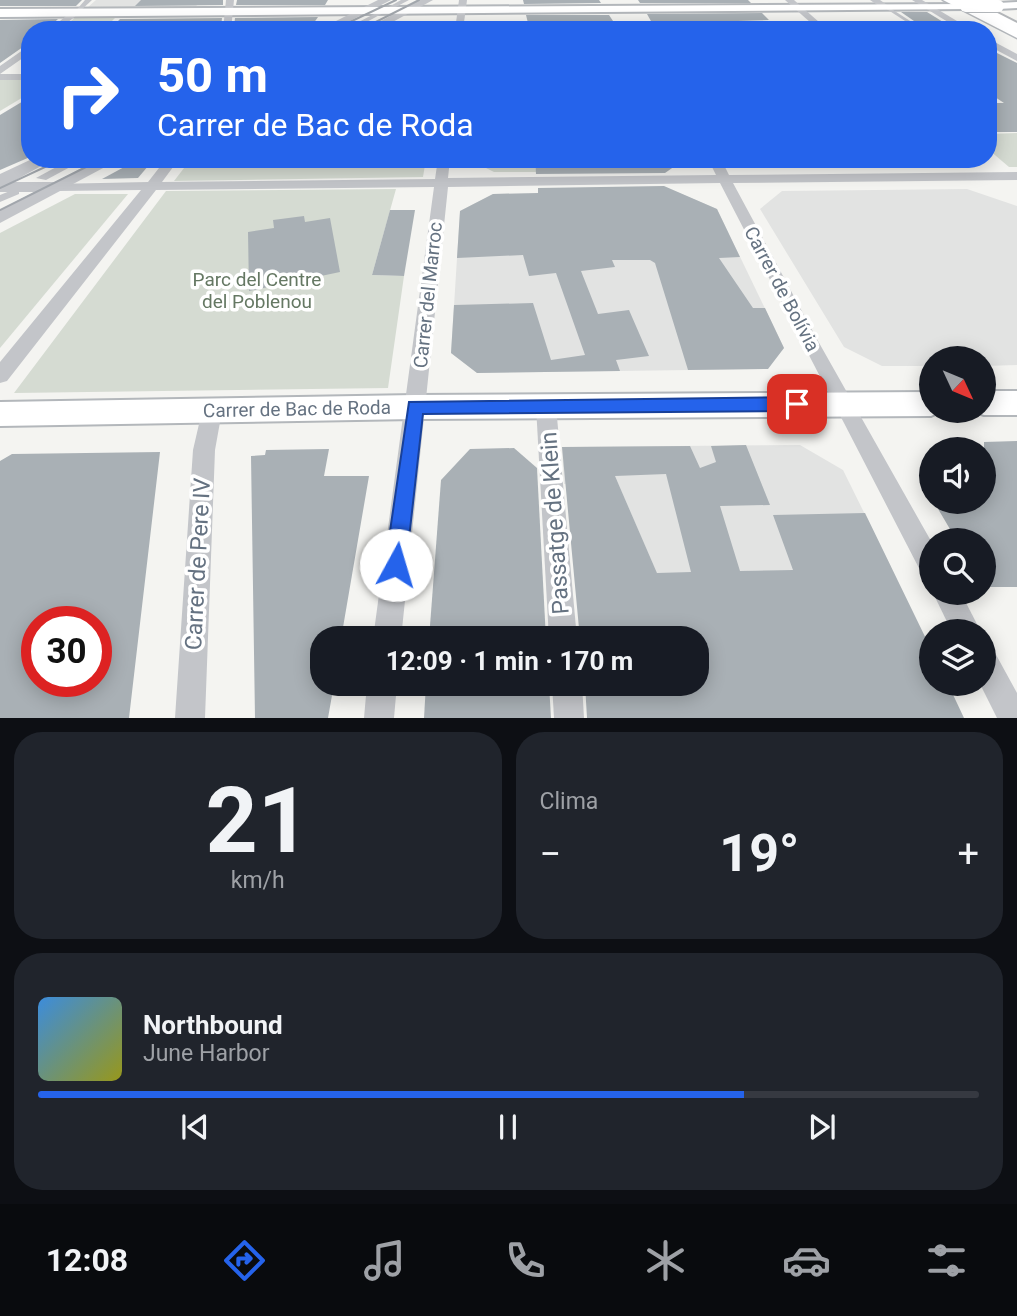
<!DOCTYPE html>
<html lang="es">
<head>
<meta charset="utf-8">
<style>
  :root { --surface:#171b24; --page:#20242c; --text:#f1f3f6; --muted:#9ea1a6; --line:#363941; --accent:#2563eb }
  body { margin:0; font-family:Roboto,sans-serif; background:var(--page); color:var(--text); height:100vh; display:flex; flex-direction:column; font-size:26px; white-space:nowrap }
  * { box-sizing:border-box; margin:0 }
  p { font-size:23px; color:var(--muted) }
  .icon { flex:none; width:38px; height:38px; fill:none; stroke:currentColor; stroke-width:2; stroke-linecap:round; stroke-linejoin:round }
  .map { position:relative; height:718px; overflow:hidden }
  .drawer { display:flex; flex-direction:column; gap:14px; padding:14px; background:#0d0f14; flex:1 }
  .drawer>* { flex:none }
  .banner { position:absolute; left:21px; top:21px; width:976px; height:147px; border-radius:28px; box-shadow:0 4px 18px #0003; background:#2563eb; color:#fff; overflow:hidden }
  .needle { width:46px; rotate:134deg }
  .tools { position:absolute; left:919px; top:346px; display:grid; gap:14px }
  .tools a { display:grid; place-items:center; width:77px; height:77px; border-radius:50%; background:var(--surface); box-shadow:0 4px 18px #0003; font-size:35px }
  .speed { position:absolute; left:21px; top:606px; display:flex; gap:14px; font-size:35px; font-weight:700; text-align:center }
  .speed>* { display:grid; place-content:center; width:91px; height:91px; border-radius:50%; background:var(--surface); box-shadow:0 4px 18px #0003; line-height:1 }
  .speed .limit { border:10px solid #d22; background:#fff; color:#111 }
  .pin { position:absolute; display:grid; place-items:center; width:60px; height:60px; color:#fff; margin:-30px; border-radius:14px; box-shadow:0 4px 10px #0006 }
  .me { position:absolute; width:77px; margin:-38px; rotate:6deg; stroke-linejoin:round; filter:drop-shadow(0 0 5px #0008) }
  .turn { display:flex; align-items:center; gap:24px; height:147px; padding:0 21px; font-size:32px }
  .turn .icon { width:91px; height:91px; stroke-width:2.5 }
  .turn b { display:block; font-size:49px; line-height:60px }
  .big { font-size:52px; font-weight:700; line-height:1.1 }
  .drawer .tile { flex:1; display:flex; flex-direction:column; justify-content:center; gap:10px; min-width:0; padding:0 24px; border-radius:28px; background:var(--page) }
  .drawer .dial { align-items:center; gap:0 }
  .dial b { font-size:91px; line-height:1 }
  .song { display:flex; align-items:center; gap:21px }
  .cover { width:84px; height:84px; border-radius:10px; background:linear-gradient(135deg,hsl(210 70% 55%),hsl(60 70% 35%)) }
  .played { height:7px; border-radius:4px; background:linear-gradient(90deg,var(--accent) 75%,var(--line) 75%) }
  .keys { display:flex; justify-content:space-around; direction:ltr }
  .heat { display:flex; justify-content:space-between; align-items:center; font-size:38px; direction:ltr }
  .drawer .tiles { flex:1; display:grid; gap:14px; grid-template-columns:1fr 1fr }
  .tile:last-child { grid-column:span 2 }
  .trip { position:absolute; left:310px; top:626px; width:399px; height:70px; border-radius:28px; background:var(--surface); box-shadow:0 4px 18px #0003; font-weight:700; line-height:70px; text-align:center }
  .tabs { display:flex; height:112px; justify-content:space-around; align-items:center; background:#090b0e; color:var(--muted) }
  .tabs .icon { width:49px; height:49px }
  .tabs .current { color:var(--accent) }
  .tabs b { font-size:32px; color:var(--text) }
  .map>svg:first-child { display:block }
  .built { fill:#e2e3e2 }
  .green { fill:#d5dbd2 }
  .building { fill:#a9b0b5; fill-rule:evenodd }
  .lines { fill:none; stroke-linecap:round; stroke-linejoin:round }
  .secondary-casing { stroke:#b3b7bb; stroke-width:4 }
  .primary-casing { stroke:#b3b7bb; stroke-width:3 }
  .trunk-casing { stroke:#b3b6b9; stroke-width:4 }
  .service { fill:#c3c5c9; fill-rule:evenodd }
  .pedestrian { fill:#c3c5c9; fill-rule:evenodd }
  .minor { fill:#c3c5c9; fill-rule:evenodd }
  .tertiary { fill:#c3c5c9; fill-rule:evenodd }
  .secondary { fill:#fff; fill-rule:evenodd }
  .primary { fill:#fff; fill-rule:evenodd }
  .trunk { fill:#fff; fill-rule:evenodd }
  .tram { stroke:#a1a6ac; stroke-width:2 }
  .secondary-bridge-casing { stroke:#b3b7bb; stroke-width:14; stroke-linecap:butt }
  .secondary-bridge { stroke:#fff; stroke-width:12 }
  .route { fill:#2563eb; stroke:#184099; stroke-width:2 }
  .labels { text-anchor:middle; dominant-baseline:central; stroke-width:7; stroke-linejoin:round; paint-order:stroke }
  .park-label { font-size:19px; fill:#657863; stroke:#fff }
  .street-label { font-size:19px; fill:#657281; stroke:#fff }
  .near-street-label { font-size:23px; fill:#657281; stroke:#fff }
</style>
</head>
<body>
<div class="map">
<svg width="1017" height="718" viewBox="0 0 1017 718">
  <rect width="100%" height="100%" fill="#f4f4f1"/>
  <g class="built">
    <polygon points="96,0 199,0 196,7 87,8"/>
    <polygon points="967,189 1017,206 1017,365 984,366 984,359 931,359 931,366 882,366 844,347 760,209 782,191"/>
    <polygon points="677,192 717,209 784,348 767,369 477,373 451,353 460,211 493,194"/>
    <polygon points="800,445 843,470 891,567 678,573 662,585 617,481 564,484 562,447"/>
  </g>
  <g class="green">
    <polygon points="118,15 103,30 60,30 77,16"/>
    <polygon points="30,79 30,93 0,111 0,80"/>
    <polygon points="1017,133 1017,167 1009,167 989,150 989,134"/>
    <polygon points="191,159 426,159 423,177 174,181"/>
    <polygon points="468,159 535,159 536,172 494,172"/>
    <polygon points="396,189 372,275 404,276 388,388 14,393 166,191"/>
    <polygon points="75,194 128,194 0,348 0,233"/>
  </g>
  <g class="building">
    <polygon points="0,0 82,0 76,6 0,6"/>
    <polygon points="141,0 223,0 223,5 135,6"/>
    <polygon points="237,0 328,0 325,5 236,5"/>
    <polygon points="523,0 599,0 601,3 524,4"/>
    <polygon points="638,0 748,0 751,3 640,3"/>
    <polygon points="901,12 927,12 956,30 927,30"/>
    <polygon points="762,13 769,20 703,22 710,30 656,30 647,14"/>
    <polygon points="526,15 609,15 619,30 581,30 577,23 528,23"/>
    <polygon points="318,17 311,27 234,27 235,18"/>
    <polygon points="222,18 221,27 208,27 207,30 186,30 187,21 117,22 120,19"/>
    <polygon points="58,19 46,30 30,30 30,42 0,63 0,20"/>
    <polygon points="989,49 1017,63 1017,132 989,132 989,103 1004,103 989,93"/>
    <polygon points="30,97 30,157 0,170 0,115"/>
    <polygon points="139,159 154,159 138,178 102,179"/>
    <polygon points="535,159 685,159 665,173 536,174"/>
    <polygon points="664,186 717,209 740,257 719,258 753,308 765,308 784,348 768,369 688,370 655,263 650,260 612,260 615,267 581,271 598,314 629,310 649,356 616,360 620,371 477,373 451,353 454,305 533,303 551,360 585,355 556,273 529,276 523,255 457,258 460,211 493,194 538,193 538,188"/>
    <polygon points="390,210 415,210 404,276 372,275"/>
    <polygon points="304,216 305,222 330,218 340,272 249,291 248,232 274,228 273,220"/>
    <polygon points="1017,441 1017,587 984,587 984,541 957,541 934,502 984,502 984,442"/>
    <path d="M746 445 770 505 720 506 740 571 793 570 773 515 865 513 931 649V684H948L964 718H587L585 684H696V639H580L562 447 690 446 700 468 716 462 711 446ZM666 474 691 572 657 573 615 476Z"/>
    <polygon points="514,448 537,468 546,639 429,639 441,480 470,449"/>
    <polygon points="329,449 324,476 369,476 341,639 322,639 322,684 334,684 328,718 255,718 251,456 265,455 266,450"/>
    <path d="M160 452 129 718H0V461L12 454ZM37 621H96V681H37Z"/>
    <polygon points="426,684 549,684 551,718 424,718"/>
  </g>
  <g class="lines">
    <g class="secondary-casing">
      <g id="secondary">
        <polygon points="1017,2 1017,8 998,9 992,6 998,3"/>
        <polygon points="970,4 970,8 966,9 0,17 0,9"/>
        <polygon points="984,391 1017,391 1017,415 984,415 973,411 984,411"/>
        <polygon points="931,392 931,411 942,411 931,416 415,419 0,426 0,402 415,395"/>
      </g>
    </g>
    <g class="primary-casing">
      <polygon id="primary" points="943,0 959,0 1017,28 1017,38"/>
    </g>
    <g class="trunk-casing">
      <polygon id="trunk" points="955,0 972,0 1017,23 1017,33"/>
    </g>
    <polygon class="service" points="885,6 887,6 924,30 919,30 885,8"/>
    <g class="pedestrian">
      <polygon points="85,0 92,0 77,14 73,14"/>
      <polygon points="401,0 409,0 392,9 387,8"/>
      <polygon points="380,11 385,12 352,30 343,30"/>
      <polygon points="71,159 85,159 46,180 36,178"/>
      <polygon points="15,189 19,190 19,194 0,202 0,195"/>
    </g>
    <g class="minor">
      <polygon points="226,0 234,0 231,30 223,30"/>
      <polygon points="459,0 467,0 463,30 455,30"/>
      <polygon points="785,0 794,0 828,30 819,30"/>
      <polygon points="870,0 880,0 890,7 883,9"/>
      <polygon points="912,0 922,0 972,30 961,30"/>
      <polygon points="72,11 79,13 59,30 49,30"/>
      <polygon points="989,39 1017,54 1017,61 989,46"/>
      <polygon points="30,45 30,53 0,74 30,74 30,80 0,80 0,66"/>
      <polygon points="166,159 179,159 162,182 435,179 438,159 450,159 448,178 716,175 708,159 721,159 729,175 1017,172 1017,180 733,183 818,341 931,541 931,578 922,574 720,183 448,187 401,639 373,639 434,187 156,190 7,381 0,383 0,362 141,190 58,191 51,187 53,184 148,182"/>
      <polygon points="546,398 553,400 556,406 577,639 549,639 536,406 539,400"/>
      <polygon points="212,403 219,405 222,411 215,450 205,718 175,718 193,450 202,411 205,405"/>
      <polygon points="933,593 961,593 981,632 952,632"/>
      <polygon points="984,647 994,651 1017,693 1017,718 997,718 980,684 984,684"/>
      <polygon points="367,684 397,684 394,718 364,718"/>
      <polygon points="552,684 582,684 584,718 554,718"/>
    </g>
    <g class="tertiary">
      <polygon points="378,0 391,0 332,30 318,30"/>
      <polygon points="420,0 433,0 378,30 364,30"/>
      <polygon points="32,159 54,159 12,182 55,182 99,159 120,159 0,223 0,210 34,192 0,192 0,174"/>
    </g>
    <use href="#secondary" class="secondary"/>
    <use href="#primary" class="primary"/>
    <use href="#trunk" class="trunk"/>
    <g class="tram">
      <polyline points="333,30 396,0"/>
      <polyline points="360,30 419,0"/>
      <polyline points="0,188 62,159"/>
      <polyline points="0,210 102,159"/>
    </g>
    <g class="secondary-bridge-casing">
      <polyline id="secondary-bridge" points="966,6 998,6"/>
    </g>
    <use href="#secondary-bridge" class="secondary-bridge"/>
  </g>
  <polygon class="route" points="797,397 803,399 805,404 803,409 797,411 423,414 406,565 403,572 396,575 388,572 385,565 409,402"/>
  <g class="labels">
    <g class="park-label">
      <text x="257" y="279">Parc del Centre<tspan x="257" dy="22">del Poblenou</tspan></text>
    </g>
    <g class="street-label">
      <text transform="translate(782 289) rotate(62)">Carrer de Bolívia</text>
      <text transform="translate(428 295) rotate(-84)">Carrer del Marroc</text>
      <text transform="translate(297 409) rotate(-1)">Carrer de Bac de Roda</text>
    </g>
    <g class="near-street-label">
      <text transform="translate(555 523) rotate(-94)">Passatge de Klein</text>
      <text transform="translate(198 564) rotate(-87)">Carrer de Pere IV</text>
    </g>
  </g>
</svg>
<div class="tools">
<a><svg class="needle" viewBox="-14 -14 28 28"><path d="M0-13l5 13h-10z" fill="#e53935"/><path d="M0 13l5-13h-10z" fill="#9ea1a6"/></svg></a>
<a><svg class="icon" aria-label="sound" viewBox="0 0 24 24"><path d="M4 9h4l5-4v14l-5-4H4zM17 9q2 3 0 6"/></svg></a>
<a><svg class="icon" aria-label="search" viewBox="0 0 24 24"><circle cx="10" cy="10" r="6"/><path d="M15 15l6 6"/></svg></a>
<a><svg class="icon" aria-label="layers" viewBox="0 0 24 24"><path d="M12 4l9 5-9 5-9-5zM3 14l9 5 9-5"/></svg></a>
</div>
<div class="speed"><div class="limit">30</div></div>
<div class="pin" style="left:797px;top:404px;background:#d93025"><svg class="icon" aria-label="arrive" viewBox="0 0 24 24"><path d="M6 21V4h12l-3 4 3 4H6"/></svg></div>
<svg class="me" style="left:396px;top:565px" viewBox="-20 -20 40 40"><circle r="19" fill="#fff"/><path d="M0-13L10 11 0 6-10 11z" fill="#2563eb"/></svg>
<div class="trip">12:09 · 1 min · 170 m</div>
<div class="banner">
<div class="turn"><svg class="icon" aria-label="right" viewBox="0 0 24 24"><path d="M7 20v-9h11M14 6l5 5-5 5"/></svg><div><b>50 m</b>Carrer de Bac de Roda</div></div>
</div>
</div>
<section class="drawer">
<div class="tiles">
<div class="tile dial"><b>21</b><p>km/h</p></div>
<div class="tile"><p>Clima</p>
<div class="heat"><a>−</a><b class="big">19°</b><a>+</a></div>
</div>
<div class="tile">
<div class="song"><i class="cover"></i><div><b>Northbound</b><p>June Harbor</p></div></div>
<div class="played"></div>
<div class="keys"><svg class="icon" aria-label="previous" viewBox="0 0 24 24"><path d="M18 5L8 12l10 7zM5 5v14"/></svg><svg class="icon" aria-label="pause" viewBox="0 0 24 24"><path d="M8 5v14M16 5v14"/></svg><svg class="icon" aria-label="next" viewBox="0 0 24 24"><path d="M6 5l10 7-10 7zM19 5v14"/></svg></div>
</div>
</div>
</section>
<nav class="tabs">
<b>12:08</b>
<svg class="icon current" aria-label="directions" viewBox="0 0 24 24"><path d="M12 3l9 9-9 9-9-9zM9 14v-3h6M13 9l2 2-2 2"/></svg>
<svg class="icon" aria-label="music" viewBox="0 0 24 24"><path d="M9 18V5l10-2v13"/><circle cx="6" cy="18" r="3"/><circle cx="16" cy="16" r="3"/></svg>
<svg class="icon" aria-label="phone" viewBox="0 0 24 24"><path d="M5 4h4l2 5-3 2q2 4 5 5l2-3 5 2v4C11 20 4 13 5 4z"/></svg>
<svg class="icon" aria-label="climate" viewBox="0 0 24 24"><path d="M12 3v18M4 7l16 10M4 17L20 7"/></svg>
<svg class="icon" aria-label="car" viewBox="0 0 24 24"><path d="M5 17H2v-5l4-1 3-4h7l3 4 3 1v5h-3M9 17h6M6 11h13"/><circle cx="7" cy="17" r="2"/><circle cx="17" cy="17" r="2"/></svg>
<svg class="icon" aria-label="filters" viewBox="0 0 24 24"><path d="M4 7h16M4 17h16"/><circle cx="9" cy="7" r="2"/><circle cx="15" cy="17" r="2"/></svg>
</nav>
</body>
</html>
